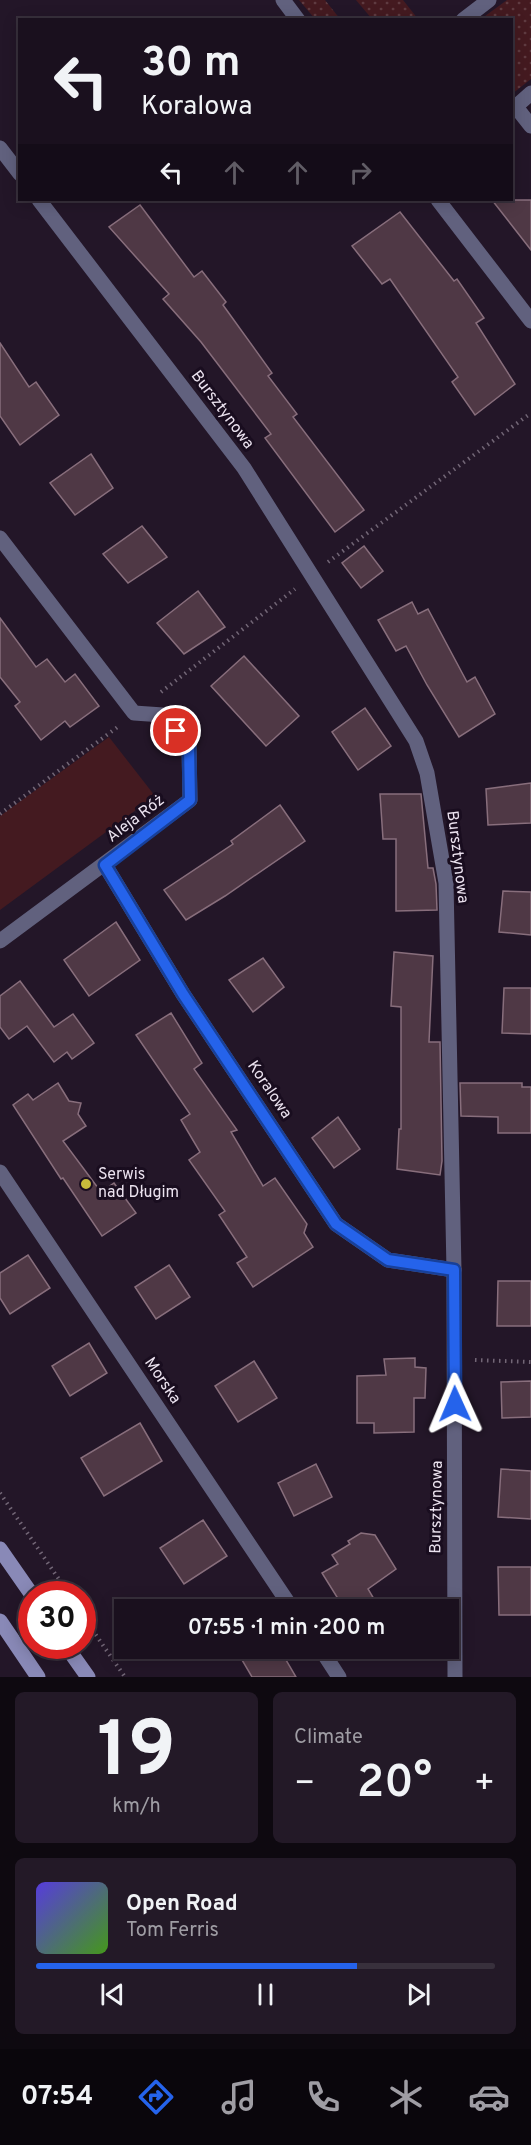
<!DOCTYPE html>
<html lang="en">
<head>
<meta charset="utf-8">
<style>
  :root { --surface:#1a101e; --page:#231927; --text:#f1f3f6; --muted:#9f9da4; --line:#38303c; --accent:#2563eb }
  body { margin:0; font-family:Overpass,sans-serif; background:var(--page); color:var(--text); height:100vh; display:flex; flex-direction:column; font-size:22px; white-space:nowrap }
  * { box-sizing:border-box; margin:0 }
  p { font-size:20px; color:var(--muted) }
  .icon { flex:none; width:33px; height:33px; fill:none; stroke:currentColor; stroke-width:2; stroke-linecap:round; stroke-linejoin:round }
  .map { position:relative; height:1677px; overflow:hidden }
  .panel { display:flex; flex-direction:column; gap:15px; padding:15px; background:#0e0910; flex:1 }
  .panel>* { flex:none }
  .banner { position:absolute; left:18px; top:18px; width:495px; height:183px; border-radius:0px; box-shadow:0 3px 15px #0003,0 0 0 2px var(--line); background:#1a101e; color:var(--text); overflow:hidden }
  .speed { position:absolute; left:18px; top:1581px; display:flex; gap:12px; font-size:30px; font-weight:700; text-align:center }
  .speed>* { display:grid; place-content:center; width:78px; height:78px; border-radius:50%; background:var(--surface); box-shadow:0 3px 15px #0003,0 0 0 2px var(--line); line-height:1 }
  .speed .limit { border:9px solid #d22; background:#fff; color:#111 }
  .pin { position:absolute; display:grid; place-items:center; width:51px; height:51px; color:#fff; margin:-26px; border:3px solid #fff; border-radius:50%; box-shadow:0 2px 6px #0007 }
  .me { position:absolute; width:66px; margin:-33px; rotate:359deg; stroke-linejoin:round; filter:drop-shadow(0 0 4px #0008) }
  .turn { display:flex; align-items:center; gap:21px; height:126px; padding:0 24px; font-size:27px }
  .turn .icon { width:78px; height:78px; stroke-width:2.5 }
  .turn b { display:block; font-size:42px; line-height:51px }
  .lanes { display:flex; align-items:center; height:57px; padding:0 24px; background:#0003; justify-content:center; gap:30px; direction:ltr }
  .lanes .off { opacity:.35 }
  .big { font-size:45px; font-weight:600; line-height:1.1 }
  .panel .widget { flex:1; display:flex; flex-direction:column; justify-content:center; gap:9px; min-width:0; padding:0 21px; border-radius:9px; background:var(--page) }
  .panel .dial { align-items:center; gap:0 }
  .dial b { font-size:78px; line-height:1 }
  .song { display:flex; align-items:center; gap:18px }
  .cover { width:72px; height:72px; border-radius:9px; background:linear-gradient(135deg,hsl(250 70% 55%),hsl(100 70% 35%)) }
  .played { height:6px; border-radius:3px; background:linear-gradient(90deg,var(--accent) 70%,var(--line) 70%) }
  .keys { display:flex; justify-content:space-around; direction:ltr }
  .heat { display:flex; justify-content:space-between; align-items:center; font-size:33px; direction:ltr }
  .panel .tiles { flex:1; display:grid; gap:15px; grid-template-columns:1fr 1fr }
  .widget:last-child { grid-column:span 2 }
  .trip { position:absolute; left:114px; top:1599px; width:345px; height:60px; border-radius:0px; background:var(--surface); box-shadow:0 3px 15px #0003,0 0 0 2px var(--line); font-weight:600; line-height:60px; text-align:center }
  .tab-bar { display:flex; height:96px; justify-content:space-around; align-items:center; background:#0a060c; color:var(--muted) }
  .tab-bar .icon { width:42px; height:42px }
  .tab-bar .selected { color:var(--accent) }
  .tab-bar b { font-size:27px; color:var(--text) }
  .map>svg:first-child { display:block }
  .grass { fill:url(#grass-dots) }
  .park { fill:#441a20 }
  .building { fill:#4f3845; stroke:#886e7c; stroke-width:1.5 }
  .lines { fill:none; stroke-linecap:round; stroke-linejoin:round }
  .path { stroke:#726676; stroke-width:4; stroke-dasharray:1.5 4.5; stroke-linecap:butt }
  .lane { stroke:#61617e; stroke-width:15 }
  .street { stroke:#61617e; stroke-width:15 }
  .secondary { stroke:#8989b7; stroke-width:15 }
  .route-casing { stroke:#184099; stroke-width:15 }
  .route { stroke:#2563eb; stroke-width:10 }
  .poi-dot { fill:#c7bb3b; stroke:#190d1f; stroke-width:2 }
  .labels { text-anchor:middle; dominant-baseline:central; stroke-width:6; stroke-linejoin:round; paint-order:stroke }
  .street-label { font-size:16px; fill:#ebe2ef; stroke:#190d1f }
  .poi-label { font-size:16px; fill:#ebe2ef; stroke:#190d1f; text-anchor:start }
</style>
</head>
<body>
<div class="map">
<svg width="531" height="1677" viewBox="0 0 531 1677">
  <defs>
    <pattern id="grass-dots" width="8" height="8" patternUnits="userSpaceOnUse" patternTransform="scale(1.5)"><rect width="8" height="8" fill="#441a20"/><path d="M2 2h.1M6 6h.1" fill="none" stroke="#5f3b41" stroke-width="1.8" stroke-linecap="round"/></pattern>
  </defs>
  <rect width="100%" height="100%" fill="#231628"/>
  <g class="grass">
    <polygon points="299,0 325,0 340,19 315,19"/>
    <polygon points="356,0 403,0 418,19 372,19"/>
    <polygon points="507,0 531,0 531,79 512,94 512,20 481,19"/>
  </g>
  <polygon class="park" points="109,737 155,796 0,910 0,816"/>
  <g class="building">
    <polygon points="492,200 531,200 531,250"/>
    <polygon points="140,205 194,277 202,271 226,302 223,305 272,373 268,376 297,414 293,417 364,510 335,532 265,438 271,434 201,342 163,299 169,294 109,227"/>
    <polygon points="400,212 454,281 457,279 484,318 476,323 515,384 475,415 452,382 458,377 390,279 382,284 352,246"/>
    <polygon points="0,343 29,387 36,382 59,415 20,445 0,416"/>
    <polygon points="91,454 113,488 75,515 50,483"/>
    <polygon points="142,526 167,557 128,583 103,554"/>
    <polygon points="364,546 383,571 361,588 342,563"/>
    <polygon points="198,591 225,627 184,654 157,623"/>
    <polygon points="412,602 418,614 428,609 467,682 475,677 495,714 459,737 427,685 406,646 396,651 378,620"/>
    <polygon points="0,618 36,667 47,659 65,682 75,674 99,706 70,727 65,721 41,740 15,706 20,702 0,677"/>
    <polygon points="244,656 299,716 266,746 211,686"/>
    <polygon points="365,708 391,746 358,770 332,732"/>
    <polygon points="531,783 531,823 488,825 486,789"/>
    <polygon points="380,794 421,794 428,868 433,868 436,884 437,910 396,911 396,839 383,839"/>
    <polygon points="280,805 305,841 225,896 186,920 164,890 233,844 231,841"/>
    <polygon points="503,891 531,892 531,935 499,932"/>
    <polygon points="116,922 140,960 89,996 64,960"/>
    <polygon points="394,952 433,956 429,1042 440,1042 442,1161 440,1175 397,1169 399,1129 401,1129 401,1007 391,1006"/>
    <polygon points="263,958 284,987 253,1012 229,980"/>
    <polygon points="20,981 54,1027 73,1014 94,1043 72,1059 67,1052 54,1062 27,1026 9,1039 0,1027 0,996"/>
    <polygon points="504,988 531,988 531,1034 502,1033"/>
    <polygon points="171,1013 202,1063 194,1069 237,1130 231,1132 263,1186 275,1178 307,1224 304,1233 313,1247 253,1287 237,1263 247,1257 219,1215 225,1211 189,1160 200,1152 181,1120 190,1114 136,1035"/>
    <polygon points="58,1083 69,1101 81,1103 78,1114 86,1126 63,1141 101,1192 114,1183 136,1213 102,1236 63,1178 61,1179 13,1105 28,1094 33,1100"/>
    <polygon points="460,1083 522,1083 522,1087 531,1087 531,1133 498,1133 498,1117 461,1116"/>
    <polygon points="338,1117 360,1149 334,1168 312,1138"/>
    <polygon points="28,1255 50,1288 10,1314 0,1298 0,1273"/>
    <polygon points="169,1265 190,1297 156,1319 135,1287"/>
    <polygon points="498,1281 531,1281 531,1326 497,1326"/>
    <polygon points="89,1343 107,1373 70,1396 52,1366"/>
    <polygon points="415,1358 415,1367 426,1368 425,1398 414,1398 414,1432 374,1433 374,1423 357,1423 357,1376 386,1375 384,1359"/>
    <polygon points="254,1361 277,1398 238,1422 215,1386"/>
    <polygon points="531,1381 531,1417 502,1418 501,1382"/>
    <polygon points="140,1423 162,1461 104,1496 81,1458"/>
    <polygon points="316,1464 332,1497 294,1516 278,1483"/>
    <polygon points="501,1469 531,1471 531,1519 498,1517"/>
    <polygon points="203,1520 227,1556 184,1584 160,1548"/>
    <polygon points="361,1533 375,1535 396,1569 368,1589 377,1604 368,1610 345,1610 322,1573 338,1564 332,1555 350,1544 348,1541"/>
    <polygon points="498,1567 531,1567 531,1615 499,1615"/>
    <polygon points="235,1648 279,1648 296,1677 252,1677"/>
  </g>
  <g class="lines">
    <g class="path">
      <polyline points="328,562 531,413"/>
      <polyline points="161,692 295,589"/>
      <polyline points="0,814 119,726"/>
      <polyline points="475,1360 531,1362"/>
      <polyline points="0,1493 69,1594"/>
      <polyline points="82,1615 125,1677"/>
    </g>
    <g class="lane">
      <polyline points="463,20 489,0"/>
      <polyline points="516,107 531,126"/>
      <polyline points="512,110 531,93"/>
    </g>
    <g class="street">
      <polyline points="283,0 298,20"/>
      <polyline points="0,148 20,174"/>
      <polyline points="39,200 244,468 416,741 427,773 446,883 454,1270 455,1677"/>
      <polyline points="438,200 531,321"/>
      <polyline points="0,538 134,713 163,715 189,746 190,800 0,941"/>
      <polyline points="105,865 183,994 336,1224 388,1260 454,1270"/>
      <polyline points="0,1172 293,1610"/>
      <polyline points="320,1648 339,1677"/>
    </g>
    <g class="secondary">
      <polyline points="0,1549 32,1595"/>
      <polyline points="0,1621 38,1677"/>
      <polyline points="66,1646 88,1677"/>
    </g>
  </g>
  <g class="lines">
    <g class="route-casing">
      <polyline id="route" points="176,731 189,746 190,800 105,865 183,994 336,1224 388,1260 454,1270 455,1404"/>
    </g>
    <use href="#route" class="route"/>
  </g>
  <circle class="poi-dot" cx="86" cy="1184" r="6"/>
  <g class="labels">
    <g class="street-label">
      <text transform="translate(222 410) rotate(53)">Bursztynowa</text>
      <text transform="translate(136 819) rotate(-37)">Aleja Róż</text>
      <text transform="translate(457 857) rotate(83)">Bursztynowa</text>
      <text transform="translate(269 1090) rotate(56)">Koralowa</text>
      <text transform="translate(162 1381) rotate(56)">Morska</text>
      <text transform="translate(437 1507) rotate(-89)">Bursztynowa</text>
    </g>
    <g class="poi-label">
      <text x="98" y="1175">Serwis<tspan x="98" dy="18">nad Długim</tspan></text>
    </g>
  </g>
</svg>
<div class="speed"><div class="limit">30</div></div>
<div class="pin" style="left:176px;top:731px;background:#d93025"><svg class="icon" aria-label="arrive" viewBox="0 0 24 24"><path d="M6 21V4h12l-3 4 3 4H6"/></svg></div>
<svg class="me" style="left:455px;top:1404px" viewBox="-20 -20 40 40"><path d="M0-17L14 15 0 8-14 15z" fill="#2563eb" stroke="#fff" stroke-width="4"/></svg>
<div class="trip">07:55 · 1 min · 200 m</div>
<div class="banner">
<div class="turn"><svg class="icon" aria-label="left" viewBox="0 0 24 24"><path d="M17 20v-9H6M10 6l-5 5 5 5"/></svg><div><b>30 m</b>Koralowa</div></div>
<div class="lanes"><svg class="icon" aria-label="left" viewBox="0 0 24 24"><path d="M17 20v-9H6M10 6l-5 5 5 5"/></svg><svg class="icon off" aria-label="ahead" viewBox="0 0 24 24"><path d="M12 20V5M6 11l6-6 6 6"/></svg><svg class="icon off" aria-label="ahead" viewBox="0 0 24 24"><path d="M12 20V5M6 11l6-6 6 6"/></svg><svg class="icon off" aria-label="right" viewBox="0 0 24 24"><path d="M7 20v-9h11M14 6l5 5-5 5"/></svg></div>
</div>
</div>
<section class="panel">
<div class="tiles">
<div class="widget dial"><b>19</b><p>km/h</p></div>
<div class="widget"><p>Climate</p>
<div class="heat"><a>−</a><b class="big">20°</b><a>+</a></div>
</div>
<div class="widget">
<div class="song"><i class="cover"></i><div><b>Open Road</b><p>Tom Ferris</p></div></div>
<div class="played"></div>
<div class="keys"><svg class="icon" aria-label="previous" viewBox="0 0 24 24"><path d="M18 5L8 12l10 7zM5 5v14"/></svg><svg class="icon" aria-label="pause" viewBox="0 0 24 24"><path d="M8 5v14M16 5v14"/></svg><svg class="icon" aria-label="next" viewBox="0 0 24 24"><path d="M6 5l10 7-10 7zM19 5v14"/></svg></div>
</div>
</div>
</section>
<nav class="tab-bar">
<b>07:54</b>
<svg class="icon selected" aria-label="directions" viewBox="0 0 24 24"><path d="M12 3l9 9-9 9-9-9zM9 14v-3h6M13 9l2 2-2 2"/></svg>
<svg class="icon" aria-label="music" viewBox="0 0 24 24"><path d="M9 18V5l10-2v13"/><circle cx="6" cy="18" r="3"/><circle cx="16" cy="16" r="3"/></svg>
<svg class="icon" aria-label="phone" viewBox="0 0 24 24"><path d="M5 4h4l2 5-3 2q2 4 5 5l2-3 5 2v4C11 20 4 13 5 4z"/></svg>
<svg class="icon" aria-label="climate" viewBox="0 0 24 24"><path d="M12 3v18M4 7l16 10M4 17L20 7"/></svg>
<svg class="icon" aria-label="car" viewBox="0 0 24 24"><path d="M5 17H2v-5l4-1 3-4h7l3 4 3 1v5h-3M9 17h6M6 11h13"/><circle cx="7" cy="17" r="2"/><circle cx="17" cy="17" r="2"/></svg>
</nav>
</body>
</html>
